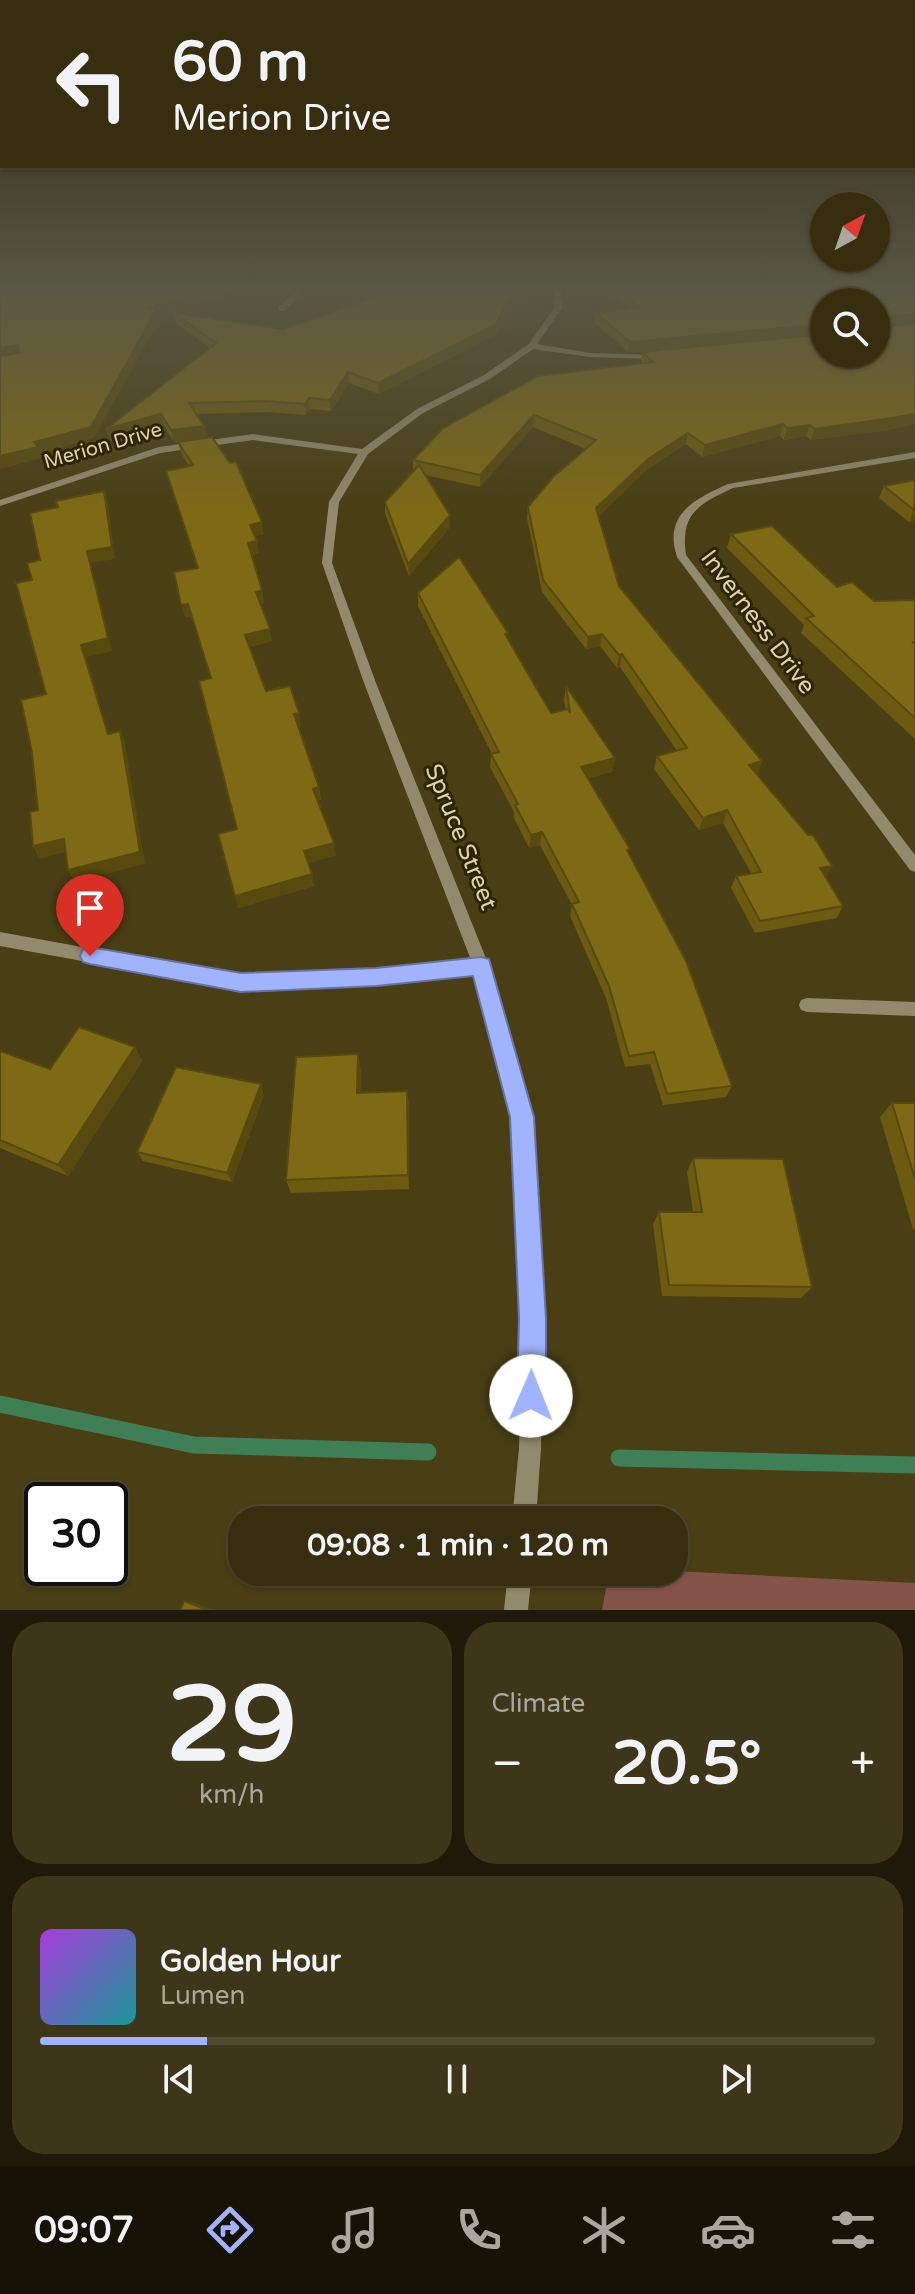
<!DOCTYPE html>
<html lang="en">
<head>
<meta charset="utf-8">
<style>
  :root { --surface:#372e0f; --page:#3e3618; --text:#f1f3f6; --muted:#aaa89e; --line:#514a2f; --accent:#a1b3fd }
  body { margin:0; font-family:"Varela Round",sans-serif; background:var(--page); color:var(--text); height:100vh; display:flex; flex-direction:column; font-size:30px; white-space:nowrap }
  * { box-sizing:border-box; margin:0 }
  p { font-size:26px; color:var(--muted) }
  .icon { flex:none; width:44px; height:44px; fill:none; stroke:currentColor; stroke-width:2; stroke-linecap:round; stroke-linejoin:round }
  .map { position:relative; height:1610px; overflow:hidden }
  .sheet { display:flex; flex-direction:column; gap:12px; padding:12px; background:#1e1908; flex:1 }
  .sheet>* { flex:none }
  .hud { position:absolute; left:0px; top:0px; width:916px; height:168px; box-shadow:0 2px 6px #0004,0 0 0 2px var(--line); background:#372e0f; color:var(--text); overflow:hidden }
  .needle { width:52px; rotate:40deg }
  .buttons { position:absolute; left:810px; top:192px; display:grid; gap:16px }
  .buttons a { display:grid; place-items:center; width:80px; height:80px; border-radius:50%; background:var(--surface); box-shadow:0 2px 6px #0004,0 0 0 2px var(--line); font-size:40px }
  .speed { position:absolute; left:24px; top:1482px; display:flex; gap:16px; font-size:40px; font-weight:700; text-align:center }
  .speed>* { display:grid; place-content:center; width:104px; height:104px; border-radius:50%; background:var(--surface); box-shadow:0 2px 6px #0004,0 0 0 2px var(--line); line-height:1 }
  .speed .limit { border:4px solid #111; border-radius:12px; background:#fff; color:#111 }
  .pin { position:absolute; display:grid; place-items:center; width:68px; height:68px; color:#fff; margin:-82px -34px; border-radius:50% 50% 50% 0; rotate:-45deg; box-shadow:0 0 8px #0007 }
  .pin .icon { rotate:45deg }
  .me { position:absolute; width:88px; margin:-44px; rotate:1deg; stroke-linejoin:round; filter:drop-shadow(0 0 6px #0008) }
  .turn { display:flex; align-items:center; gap:28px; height:168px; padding:0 40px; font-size:36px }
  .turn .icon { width:104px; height:104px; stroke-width:2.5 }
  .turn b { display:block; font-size:56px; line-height:68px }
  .big { font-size:60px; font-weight:800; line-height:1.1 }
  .sheet .card { flex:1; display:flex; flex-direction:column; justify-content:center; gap:12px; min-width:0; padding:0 28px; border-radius:32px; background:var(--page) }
  .sheet .dial { align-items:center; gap:0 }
  .dial b { font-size:104px; line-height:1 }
  .song { display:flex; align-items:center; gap:24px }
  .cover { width:96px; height:96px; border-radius:12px; background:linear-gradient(135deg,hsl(280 70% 55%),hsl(180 70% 35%)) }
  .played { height:8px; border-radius:4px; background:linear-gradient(90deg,var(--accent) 20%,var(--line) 20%) }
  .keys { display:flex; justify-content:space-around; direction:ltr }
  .heat { display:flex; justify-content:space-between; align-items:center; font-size:44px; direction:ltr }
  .sheet .tiles { flex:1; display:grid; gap:12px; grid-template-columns:1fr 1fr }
  .card:last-child { grid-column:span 2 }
  .trip { position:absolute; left:228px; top:1506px; width:460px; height:80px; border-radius:32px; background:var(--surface); box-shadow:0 2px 6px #0004,0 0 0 2px var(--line); font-weight:800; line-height:80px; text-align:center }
  .tabs { display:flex; height:128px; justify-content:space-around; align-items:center; background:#161206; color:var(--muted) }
  .tabs .icon { width:56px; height:56px }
  .tabs .on { color:var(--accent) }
  .tabs b { font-size:36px; color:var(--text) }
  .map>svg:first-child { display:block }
  .green { fill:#855449 }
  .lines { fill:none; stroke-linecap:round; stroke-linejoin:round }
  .stream { stroke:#3e7f55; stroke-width:17 }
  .minor { fill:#928a6d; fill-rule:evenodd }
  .wall { fill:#6c5a11; fill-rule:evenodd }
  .shaded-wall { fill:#584a0e }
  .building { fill:#7e6914; stroke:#584a0e; stroke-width:2 }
  .route { fill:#a1b3fd; stroke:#6974a4; stroke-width:2 }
  .labels { text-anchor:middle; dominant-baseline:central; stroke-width:6; stroke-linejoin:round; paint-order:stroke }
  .far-street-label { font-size:20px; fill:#ddd2ad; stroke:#2d2403 }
  .street-label { font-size:24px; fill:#ddd2ad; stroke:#2d2403 }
</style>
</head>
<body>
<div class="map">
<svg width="915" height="1610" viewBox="0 0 915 1610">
  <rect width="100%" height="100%" fill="#493e14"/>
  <polygon class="green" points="674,1571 915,1583 915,1610 602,1610 609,1572"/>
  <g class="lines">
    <g class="stream">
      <polyline points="0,1404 194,1445 428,1452"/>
      <polyline points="619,1458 915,1465"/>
    </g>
    <g class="minor">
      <polygon points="297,290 304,290 285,311 279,311 279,307"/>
      <polygon points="555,290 561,290 562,308 537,344 590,353 657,355 661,357 657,359 590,357 533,349 490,379 423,413 368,454 339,502 332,563 376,683 489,966 531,1117 543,1318 541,1448 536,1520 512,1520 519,1448 523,1318 513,1117 475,974 376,984 241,990 0,946 0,932 241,976 376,970 471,960 364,683 322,563 329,502 358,454 253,440 160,453 0,506 0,500 159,447 253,434 362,449 417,409 484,375 529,344 554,308"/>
      <path d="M915 452V458L733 488C699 504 680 513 686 555L915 855V872L910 870 677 557C663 515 694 499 728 484Z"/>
      <polygon points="807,998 915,1002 915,1016 807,1012 801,1010 799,1005 801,1000"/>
      <polygon points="508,1572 532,1572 528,1610 504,1610"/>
    </g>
  </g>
  <g class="wall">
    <polygon points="350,290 523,291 523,301 506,316 495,335 379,394 349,383 331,411 310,409 306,415 268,412 196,414 204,426 207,437 174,442 164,425 109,440 106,429 210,348 176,323 174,313 283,329 366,300"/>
    <path d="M612 290H915V424L888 430 811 440 806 436 784 440 780 436 702 457 686 444 646 470 599 516 619 586 762 761 758 773 756 774 826 878 843 906 837 918 755 933 731 888 736 876 751 873 723 823 699 830 654 769 657 756 677 751 620 667 617 668 600 646 586 649 542 592 527 518 528 507 586 449 533 427 480 487 425 475 450 527 409 576 385 514V502L413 471V460L641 364 642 352 798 336 628 352 595 323 596 313 628 308 612 293ZM824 302 876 354H824Z"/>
    <polygon points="178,442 264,534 255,536 259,553 252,555 264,603 260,604 272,641 249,647 266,691 301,726 298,726 319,787 321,800 318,800 336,855 308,863 314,886 238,908 237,829 211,678 191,616 185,617 197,568 166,471 189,466 181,453"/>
    <polygon points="915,480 915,521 909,522 879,498 884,486"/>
    <polygon points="731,534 837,587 874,601 915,600 915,739 801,633 804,625 727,548"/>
    <polygon points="418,593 508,638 551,713 566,710 564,700 566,686 615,758 612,772 587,778 629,854 732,1086 726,1097 663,1105 650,1064 625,1067 606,998 570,916 572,905 540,845 529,848 514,818 514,812 490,767 491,754 492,754 418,606"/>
    <polygon points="135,1047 142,1061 68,1176 0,1148 0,1051 50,1069"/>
    <polygon points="361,1070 360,1093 407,1091 409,1106 409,1189 291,1193 286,1180"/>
    <polygon points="264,1095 232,1182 143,1161 137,1152"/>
    <polygon points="892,1103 915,1103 915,1229 913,1229 880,1117"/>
    <polygon points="693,1158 812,1287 801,1298 662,1296 653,1224 659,1212 693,1212 687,1172"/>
  </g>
  <g class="shaded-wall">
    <polygon points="207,290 238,290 165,315 163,305"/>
    <polygon points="523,291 523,301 506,316 495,335 379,394 378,383 506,305"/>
    <polygon points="160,303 162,313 158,316 159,321 94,438 40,454 42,458 0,469 0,456 34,442 150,309"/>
    <polygon points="915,313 915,323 876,329 877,319"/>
    <polygon points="824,324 824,334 628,352 630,342"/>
    <polygon points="18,345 22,356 0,359 0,348"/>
    <polygon points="348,372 349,383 331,411 330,400"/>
    <polygon points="309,398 310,409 306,415 305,404"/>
    <polygon points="161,414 164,425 109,440 106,429"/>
    <polygon points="915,414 915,424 888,430 811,440 815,429"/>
    <polygon points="534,415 533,427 480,487 480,475"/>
    <polygon points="783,424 780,436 702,457 705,445"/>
    <polygon points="810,425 806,436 784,440 787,428"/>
    <polygon points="204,426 207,437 174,442 171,430"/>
    <polygon points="688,433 686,444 646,470 595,520 596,508 648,459"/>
    <polygon points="104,491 108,503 115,559 91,563 112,651 86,657 113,747 81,645 87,551"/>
    <polygon points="914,510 915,521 909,522"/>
    <polygon points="450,515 450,527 409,576 408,564"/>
    <polygon points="262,522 264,534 252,537 250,525"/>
    <polygon points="257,541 259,553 250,555 248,543"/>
    <polygon points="262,590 264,603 258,604 256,592"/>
    <polygon points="188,604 191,616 185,617 181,605"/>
    <polygon points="270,629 272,641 247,647 245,635"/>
    <polygon points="602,634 600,646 586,649 588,637"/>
    <polygon points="622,654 620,667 617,668 619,655"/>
    <polygon points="299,713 301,726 296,726 294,714"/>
    <polygon points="120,731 125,744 145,864 74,882 68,870"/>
    <polygon points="615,758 612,772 579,781 581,767"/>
    <polygon points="762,761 758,773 745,777 749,765"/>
    <polygon points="319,787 321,800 315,801 313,789"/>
    <polygon points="727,810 723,823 699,830 703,818"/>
    <polygon points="542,832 540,845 529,848 531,835"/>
    <polygon points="64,839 70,851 39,859 33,846"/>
    <polygon points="334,843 336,855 307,864 304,851"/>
    <polygon points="832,866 826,878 820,868"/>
    <polygon points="312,874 314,886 238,908 235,896"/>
    <polygon points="135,1047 142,1061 68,1176 58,1165"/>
    <polygon points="358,1054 361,1070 360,1107 357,1093"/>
    <polygon points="261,1084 264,1095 232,1182 227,1173"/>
    <polygon points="407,1091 409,1106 409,1189 408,1175"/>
    <polygon points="184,1601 194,1603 214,1610 207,1610"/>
  </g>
  <g class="building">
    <polygon points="0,290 207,290 163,305 160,303 150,309 156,310 91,427 34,442 38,447 0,456 0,356 19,353 18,345 0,348"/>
    <polygon points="366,290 523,291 506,305 495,325 378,383 348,372 330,400 309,398 305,404 266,401 189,403 204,426 171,430 161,414 106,429 216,343 174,313 283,329 377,296"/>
    <polygon points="620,290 915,290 915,313 877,319 880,328 915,323 915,414 892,418 815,429 810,425 787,428 783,424 705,445 688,433 648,459 596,508 619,586 762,761 749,765 808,835 813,835 832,866 820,868 843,906 760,921 736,876 761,872 727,810 703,818 657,756 687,748 622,654 619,655 602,634 588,637 543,580 528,507 553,477 596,440 534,415 480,475 413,460 443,428 538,376 653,362 642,352 824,334 824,354 876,354 876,302 824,302 824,324 630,342 596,313 639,307"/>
    <polygon points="212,437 230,463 236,462 262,522 250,525 257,541 248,543 262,590 256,592 270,629 245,635 266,691 290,686 299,713 294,714 319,787 313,789 334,843 304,851 312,874 235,896 218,834 237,829 199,681 211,678 188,604 181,605 174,572 198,568 166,471 193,465 178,442"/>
    <polygon points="419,465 450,515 408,564 385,502"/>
    <polygon points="915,480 914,510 884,486"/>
    <polygon points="104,491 112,547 87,551 108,638 81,645 108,734 120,731 140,852 68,870 64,839 33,846 30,812 38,810 32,753 21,700 46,694 16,583 32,580 27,563 40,560 30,513 58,507 56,501"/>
    <polygon points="772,526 837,587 852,582 874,601 915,600 915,643 912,642 915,644 915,718 806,618 814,616 731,534"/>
    <polygon points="459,557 508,633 505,634 551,713 568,709 570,713 566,686 615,758 581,767 630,849 627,850 686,961 732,1086 667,1094 654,1052 629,1056 609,986 572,904 579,902 542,832 531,835 515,805 518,804 491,754 499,752 418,593"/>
    <polygon points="79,1027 135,1047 58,1165 0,1140 0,1051 50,1069"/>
    <polygon points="358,1054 357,1093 407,1091 408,1175 286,1180 296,1057"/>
    <polygon points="176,1067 261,1084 227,1173 137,1152"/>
    <polygon points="892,1103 915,1103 915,1179"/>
    <polygon points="693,1158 783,1159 812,1287 669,1285 659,1212 702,1212"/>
    <polygon points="184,1601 207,1610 181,1610"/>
  </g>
  <linearGradient id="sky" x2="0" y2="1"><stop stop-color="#28220b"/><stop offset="0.56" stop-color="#595845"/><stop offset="1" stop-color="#595845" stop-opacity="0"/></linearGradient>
  <rect width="915" height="515" fill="url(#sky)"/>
  <polygon class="route" points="90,947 241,973 376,968 481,957 489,959 534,1117 546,1318 546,1396 541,1406 531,1410 521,1406 517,1396 519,1318 510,1117 473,976 376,986 241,992 90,964 83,962 80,956 83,949"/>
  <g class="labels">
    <g class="far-street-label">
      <text transform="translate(103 446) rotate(-16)">Merion Drive</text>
    </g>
    <g class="street-label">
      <text transform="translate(758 622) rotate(53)">Inverness Drive</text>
      <text transform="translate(461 837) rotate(68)">Spruce Street</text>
    </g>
  </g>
</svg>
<div class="buttons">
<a><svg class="needle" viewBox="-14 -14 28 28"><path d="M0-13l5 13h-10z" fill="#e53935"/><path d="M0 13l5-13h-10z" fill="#aaa89e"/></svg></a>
<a><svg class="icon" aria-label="search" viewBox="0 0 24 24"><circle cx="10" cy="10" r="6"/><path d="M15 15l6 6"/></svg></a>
</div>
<div class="speed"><div class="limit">30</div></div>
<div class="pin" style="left:90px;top:956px;background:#d93025"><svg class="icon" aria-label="arrive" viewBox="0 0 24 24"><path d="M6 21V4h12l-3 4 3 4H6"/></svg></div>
<svg class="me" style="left:531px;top:1396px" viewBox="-20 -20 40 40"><circle r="19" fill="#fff"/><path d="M0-13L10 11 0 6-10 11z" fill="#a1b3fd"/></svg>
<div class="trip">09:08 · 1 min · 120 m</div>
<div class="hud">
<div class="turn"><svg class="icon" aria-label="left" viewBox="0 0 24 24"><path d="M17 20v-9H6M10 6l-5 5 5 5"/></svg><div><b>60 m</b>Merion Drive</div></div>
</div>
</div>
<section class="sheet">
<div class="tiles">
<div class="card dial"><b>29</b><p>km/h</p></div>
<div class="card"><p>Climate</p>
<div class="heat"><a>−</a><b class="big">20.5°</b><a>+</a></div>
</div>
<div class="card">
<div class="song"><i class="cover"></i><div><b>Golden Hour</b><p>Lumen</p></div></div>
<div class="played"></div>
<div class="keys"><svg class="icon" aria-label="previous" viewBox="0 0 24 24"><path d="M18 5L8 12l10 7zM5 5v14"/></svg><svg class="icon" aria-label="pause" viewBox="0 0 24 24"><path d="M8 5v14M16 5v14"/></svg><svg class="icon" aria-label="next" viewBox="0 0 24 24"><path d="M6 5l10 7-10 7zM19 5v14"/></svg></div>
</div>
</div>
</section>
<nav class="tabs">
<b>09:07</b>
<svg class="icon on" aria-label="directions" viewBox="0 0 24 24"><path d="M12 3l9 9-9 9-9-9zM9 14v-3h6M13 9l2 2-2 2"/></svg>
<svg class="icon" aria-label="music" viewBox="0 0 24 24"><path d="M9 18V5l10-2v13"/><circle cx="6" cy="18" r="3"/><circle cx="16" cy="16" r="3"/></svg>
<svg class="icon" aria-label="phone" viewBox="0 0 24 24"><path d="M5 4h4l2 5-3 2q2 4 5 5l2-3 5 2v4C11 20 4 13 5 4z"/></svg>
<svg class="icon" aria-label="climate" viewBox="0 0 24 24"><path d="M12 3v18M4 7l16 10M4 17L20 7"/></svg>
<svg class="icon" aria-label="car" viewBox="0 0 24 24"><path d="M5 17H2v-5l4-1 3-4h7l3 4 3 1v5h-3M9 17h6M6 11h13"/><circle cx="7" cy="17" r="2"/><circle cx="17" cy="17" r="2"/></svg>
<svg class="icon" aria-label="filters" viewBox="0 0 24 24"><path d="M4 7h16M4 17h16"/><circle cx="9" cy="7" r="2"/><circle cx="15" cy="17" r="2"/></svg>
</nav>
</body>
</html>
